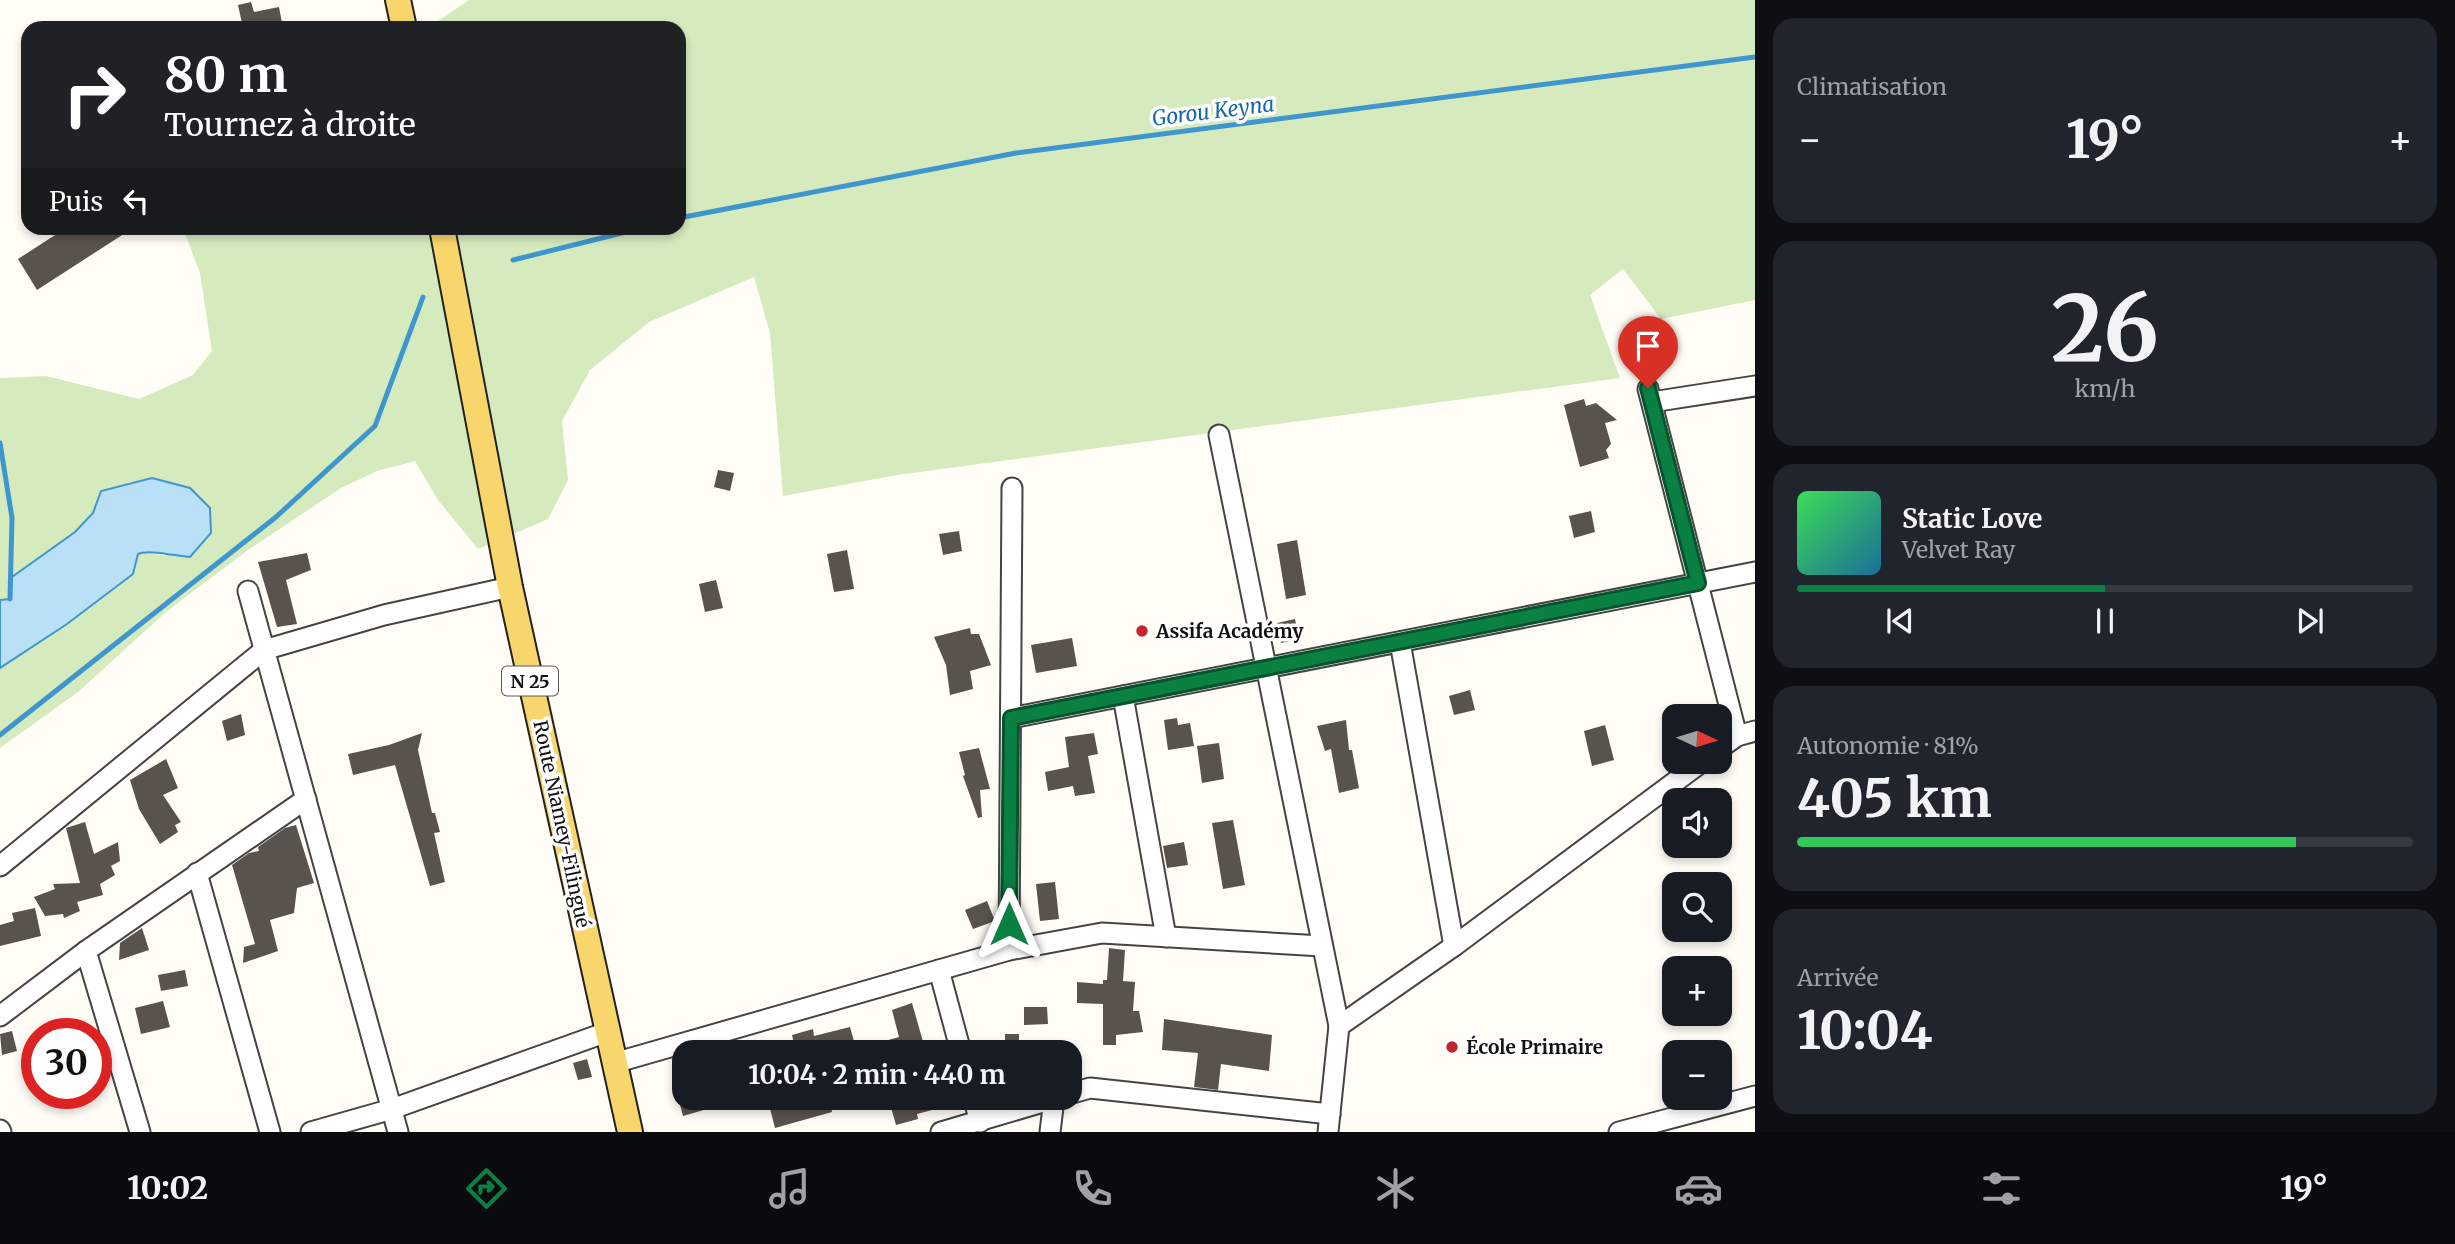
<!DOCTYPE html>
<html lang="fr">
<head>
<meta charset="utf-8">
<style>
  :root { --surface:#171b24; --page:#20242c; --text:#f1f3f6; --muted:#9ea1a6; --line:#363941; --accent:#0b8043 }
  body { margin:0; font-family:Merriweather,serif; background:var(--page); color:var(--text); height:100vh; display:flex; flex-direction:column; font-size:26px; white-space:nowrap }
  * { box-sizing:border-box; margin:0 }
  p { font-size:23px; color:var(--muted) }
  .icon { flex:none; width:38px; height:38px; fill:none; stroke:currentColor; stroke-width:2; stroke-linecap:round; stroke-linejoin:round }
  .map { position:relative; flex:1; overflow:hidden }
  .details { display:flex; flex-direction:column; gap:18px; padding:18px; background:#0d0f14; width:700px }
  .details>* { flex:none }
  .hud { position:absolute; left:21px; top:21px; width:665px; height:214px; border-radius:21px; box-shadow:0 4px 10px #0003; background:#202124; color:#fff; overflow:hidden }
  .needle { width:46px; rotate:94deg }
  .controls { position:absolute; left:1662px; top:704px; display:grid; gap:14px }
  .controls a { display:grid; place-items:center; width:70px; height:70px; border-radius:14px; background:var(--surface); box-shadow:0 4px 10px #0003; font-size:35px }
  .speed { position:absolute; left:21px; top:1018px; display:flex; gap:14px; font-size:35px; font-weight:700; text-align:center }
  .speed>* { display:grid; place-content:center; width:91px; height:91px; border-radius:50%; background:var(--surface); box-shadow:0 4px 10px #0003; line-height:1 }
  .speed .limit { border:10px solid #d22; background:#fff; color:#111 }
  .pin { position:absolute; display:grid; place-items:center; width:60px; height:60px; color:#fff; margin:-72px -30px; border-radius:50% 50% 50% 0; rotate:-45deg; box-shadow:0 0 7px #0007 }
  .pin .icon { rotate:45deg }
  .me { position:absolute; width:77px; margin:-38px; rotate:0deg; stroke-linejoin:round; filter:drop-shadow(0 0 5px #0008) }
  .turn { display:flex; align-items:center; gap:24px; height:147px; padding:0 28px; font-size:32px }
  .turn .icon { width:91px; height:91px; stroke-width:2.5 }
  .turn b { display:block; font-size:49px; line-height:60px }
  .then { display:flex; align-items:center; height:66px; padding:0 28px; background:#0003; gap:14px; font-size:26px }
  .big { font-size:52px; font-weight:700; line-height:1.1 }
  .details .card { flex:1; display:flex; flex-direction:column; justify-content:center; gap:10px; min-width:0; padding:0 24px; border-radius:21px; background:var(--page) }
  .details .dial { align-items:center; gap:0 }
  .dial b { font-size:91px; line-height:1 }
  .song { display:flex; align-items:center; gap:21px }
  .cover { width:84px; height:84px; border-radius:10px; background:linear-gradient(135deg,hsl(130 70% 55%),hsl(200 70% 35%)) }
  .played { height:7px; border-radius:4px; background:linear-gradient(90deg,var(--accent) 50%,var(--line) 50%) }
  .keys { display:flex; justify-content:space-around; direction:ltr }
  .heat { display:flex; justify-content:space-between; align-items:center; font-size:38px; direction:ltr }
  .charge { height:10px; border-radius:5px; background:linear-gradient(90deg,#34c759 81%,var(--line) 0) }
  .trip { position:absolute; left:672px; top:1040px; width:410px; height:70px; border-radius:21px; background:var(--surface); box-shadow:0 4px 10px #0003; font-weight:700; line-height:70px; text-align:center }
  .tabs { display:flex; height:112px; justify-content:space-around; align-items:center; background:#090b0e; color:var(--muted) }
  .tabs .icon { width:49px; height:49px }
  .tabs .on { color:var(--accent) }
  .tabs b { font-size:32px; color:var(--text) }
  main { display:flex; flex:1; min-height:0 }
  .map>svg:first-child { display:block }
  .green { fill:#d5ebbd }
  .water { fill:#b9e0f7; stroke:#3f96cf; stroke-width:2 }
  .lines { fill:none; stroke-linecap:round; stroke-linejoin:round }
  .stream { stroke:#3f96cf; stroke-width:5 }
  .building { fill:#5a524d }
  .minor-casing { stroke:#444; stroke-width:23 }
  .major-casing { stroke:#222; stroke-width:28 }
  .minor { stroke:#fff; stroke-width:19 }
  .major { stroke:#f9d66b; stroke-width:24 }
  .route-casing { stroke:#07532c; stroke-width:18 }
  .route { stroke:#0b8043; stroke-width:12 }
  .poi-dot { fill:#c4262e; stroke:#fff; stroke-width:2.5 }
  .labels { text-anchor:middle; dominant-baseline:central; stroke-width:7; stroke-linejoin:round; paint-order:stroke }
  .shield { fill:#fff; stroke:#585858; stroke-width:2 }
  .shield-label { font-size:18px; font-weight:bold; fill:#111 }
  .poi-label { font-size:19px; font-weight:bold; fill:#111; stroke:#fff; text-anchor:start }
  .street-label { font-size:19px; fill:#111; stroke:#fff }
  .water-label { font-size:21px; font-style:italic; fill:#1768a6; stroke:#fff }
</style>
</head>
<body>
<main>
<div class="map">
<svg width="1755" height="1132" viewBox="0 0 1755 1132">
  <rect width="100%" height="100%" fill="#fffdf5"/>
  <polygon class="green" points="469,0 1755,0 1755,300 1661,319 1623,269 1590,295 1620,378 897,475 783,496 770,333 754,277 649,322 590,370 562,421 568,480 548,519 478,549 438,500 415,461 377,471 341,488 248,550 167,611 78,692 0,748 0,668 67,624 133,574 138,555 145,551 166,556 122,487 101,491 93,513 75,532 12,577 10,599 0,600 0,378 46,376 139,399 193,375 212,351 200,273 183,228 679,228 679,28 428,28"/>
  <path class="water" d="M152 478 190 488 210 508 211 533 190 557C176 556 148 549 138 554L133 574 67 624 0 668V600L10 599 12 577 75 532 93 513 101 491Z"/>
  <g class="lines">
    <g class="stream">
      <polyline points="679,218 1016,153 1755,57"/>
      <polyline points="513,260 642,228"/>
      <polyline points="0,443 12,518 10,599"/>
      <polyline points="0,735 276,517 375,426 423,297"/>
    </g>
  </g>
  <g class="building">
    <polygon points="251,2 254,12 279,7 283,28 243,28 238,5"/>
    <polygon points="66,228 133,228 37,290 18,259"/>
    <polygon points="1584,399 1586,406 1596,403 1617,420 1605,423 1611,444 1606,450 1609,458 1580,467 1564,405"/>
    <polygon points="718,470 734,473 730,491 714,487"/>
    <polygon points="1591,511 1595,532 1574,538 1569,516"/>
    <polygon points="959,531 962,551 943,555 939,534"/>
    <polygon points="1297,540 1306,595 1286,599 1277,544"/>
    <polygon points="847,550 854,589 834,592 827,554"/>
    <polygon points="307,553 311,570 286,580 297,624 277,627 258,562"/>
    <polygon points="716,580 723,608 705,612 699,584"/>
    <polygon points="1295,619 1299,639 1281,643 1277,623"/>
    <polygon points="970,628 971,634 979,634 991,665 970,671 973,689 950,695 946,665 934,637"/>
    <polygon points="1072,638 1077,666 1036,673 1031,645"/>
    <polygon points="1470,690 1475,710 1454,715 1449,696"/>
    <polygon points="241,714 245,735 227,741 222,721"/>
    <polygon points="1177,718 1178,725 1190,723 1194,746 1168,750 1164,720"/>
    <polygon points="1346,720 1349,750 1352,750 1359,788 1339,793 1331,749 1325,751 1317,726"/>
    <polygon points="1605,725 1614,760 1592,766 1584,731"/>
    <polygon points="422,733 418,750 432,813 435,813 440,832 434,833 445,882 430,886 395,765 353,775 348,754 389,745"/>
    <polygon points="1094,733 1098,754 1088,756 1095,793 1075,796 1073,786 1048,791 1045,772 1069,767 1065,737"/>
    <polygon points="1219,743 1224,779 1202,783 1197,746"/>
    <polygon points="979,748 990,789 980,790 982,817 978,818 963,776 965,775 959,752"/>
    <polygon points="166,759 178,788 163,795 181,822 175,825 178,832 160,844 139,809 130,780"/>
    <polygon points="1233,820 1245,885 1223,889 1212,823"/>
    <polygon points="85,822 94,854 118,842 120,861 111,866 115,875 100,884 103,895 77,902 80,911 64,918 63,914 45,916 34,897 55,889 53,884 80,883 66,828"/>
    <polygon points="296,825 314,883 297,888 294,913 270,920 278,951 243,963 244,947 255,944 232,865 249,853 259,851 258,847 285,828"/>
    <polygon points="1184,842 1188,865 1167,868 1163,846"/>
    <polygon points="1055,882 1059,919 1040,921 1036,884"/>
    <polygon points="987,901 995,921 973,929 965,910"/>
    <polygon points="35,908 41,936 0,946 0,925 14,921 12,913"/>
    <polygon points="142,928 149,950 119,960 120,943"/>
    <polygon points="1109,948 1125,950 1123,981 1135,982 1133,1011 1139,1011 1143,1032 1116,1035 1116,1045 1103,1045 1103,1004 1077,1003 1077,982 1103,984 1103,980 1107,980"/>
    <polygon points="185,970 188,986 161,991 158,975"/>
    <polygon points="163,1001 170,1027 141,1034 135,1008"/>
    <polygon points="912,1003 926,1052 861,1052 860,1048 899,1037 892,1010"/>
    <polygon points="1024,1007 1047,1007 1048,1024 1024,1025"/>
    <polygon points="1164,1019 1272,1035 1269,1071 1221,1064 1218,1090 1194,1087 1198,1053 1162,1050"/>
    <polygon points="850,1027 857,1052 796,1052 792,1035 813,1029 814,1036"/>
    <polygon points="12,1031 17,1051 2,1055 0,1034"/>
    <rect x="1005" y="1034" width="14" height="18"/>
    <polygon points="587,1059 592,1077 578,1080 573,1063"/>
    <polygon points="678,1097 735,1097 735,1101 683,1116"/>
    <polygon points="767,1097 829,1097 832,1112 775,1128"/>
    <polygon points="914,1097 961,1097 962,1102 917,1114 918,1119 896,1125 890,1104"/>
  </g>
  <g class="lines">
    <g class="minor-casing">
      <g id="minor">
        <polyline points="1648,389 1737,736"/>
        <polyline points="1652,402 1755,386"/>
        <polyline points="1219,435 1339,1026"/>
        <polyline points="248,591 398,1132"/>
        <polyline points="1400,642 1454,946"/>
        <polyline points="1123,696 1166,937"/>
        <polyline points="1011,718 1755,572"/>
        <polyline points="1720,748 1737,736 1755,731"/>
        <polyline points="0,866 264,650 384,615 510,587"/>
        <polyline points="197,873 270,1132"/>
        <polyline points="1009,950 1012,488"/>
        <polyline points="86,951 140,1132"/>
        <polyline points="939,970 961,1052"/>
        <polyline points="0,1016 86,951 306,799"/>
        <polyline points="614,1063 1009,950 1102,933 1322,946"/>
        <polyline points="1069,1094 1090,1088 1330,1114"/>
        <polyline points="973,1097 980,1122"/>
        <polyline points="0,1130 1,1132"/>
        <polyline points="311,1132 392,1109 607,1032"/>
        <polyline points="941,1132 1060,1097"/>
        <polyline points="1050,1132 1054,1099"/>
        <polyline points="1328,1132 1339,1026 1454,946 1703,761"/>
        <polyline points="1619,1132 1755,1096"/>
      </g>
    </g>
    <g class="major-casing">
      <g id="major">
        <polyline points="398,0 404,28"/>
        <polyline points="442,228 510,587 630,1132"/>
      </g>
    </g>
    <use href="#minor" class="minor"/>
    <use href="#major" class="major"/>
  </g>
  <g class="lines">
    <g class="route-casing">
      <polyline id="route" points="1009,924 1011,718 1698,583 1648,388"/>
    </g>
    <use href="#route" class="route"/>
  </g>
  <g class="poi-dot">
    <circle cx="1142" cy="631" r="7"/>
    <circle cx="1452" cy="1047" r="7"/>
  </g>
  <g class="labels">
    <rect class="shield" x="502" y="666.5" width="56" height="29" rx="5"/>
    <g class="shield-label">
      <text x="530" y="681">N 25</text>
    </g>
    <g class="poi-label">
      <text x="1156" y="631">Assifa Académy</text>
      <text x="1466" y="1047">École Primaire</text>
    </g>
    <g class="street-label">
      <text transform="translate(562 824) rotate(78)">Route Niamey-Filingué</text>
    </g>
    <g class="water-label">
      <text transform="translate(1213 111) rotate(-7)">Gorou Keyna</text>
    </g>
  </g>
</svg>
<div class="controls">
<a><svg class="needle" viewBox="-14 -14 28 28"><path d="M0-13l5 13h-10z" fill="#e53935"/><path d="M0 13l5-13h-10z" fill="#9ea1a6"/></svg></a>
<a><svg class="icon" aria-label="sound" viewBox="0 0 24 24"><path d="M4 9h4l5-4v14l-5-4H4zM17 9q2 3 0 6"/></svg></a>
<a><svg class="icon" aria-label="search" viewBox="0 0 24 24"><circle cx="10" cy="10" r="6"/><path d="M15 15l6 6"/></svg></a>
<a>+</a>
<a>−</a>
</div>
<div class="speed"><div class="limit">30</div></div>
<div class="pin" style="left:1648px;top:388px;background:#d93025"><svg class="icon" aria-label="arrive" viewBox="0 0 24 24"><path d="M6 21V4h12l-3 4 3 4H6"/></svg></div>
<svg class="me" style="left:1009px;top:924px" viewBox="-20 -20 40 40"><path d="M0-17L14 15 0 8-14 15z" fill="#0b8043" stroke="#fff" stroke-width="4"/></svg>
<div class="trip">10:04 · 2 min · 440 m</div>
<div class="hud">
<div class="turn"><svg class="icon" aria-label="right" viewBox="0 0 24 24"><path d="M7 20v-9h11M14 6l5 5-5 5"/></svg><div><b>80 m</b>Tournez à droite</div></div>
<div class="then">Puis<svg class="icon" aria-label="left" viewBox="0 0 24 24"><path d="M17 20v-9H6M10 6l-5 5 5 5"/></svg></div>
</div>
</div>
<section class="details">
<div class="card"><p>Climatisation</p>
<div class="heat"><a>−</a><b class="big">19°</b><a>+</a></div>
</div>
<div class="card dial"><b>26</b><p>km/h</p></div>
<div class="card">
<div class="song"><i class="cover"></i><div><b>Static Love</b><p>Velvet Ray</p></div></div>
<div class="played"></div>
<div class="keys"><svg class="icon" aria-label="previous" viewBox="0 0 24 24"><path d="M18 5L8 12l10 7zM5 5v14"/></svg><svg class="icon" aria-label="pause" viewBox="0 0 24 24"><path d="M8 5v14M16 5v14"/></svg><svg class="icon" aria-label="next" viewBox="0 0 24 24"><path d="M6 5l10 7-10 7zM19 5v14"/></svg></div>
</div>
<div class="card"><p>Autonomie · 81%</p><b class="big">405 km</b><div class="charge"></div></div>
<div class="card"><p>Arrivée</p><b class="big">10:04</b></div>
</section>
</main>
<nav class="tabs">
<b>10:02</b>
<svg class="icon on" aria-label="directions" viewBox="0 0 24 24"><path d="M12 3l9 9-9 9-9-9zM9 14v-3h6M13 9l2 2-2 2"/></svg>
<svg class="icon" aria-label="music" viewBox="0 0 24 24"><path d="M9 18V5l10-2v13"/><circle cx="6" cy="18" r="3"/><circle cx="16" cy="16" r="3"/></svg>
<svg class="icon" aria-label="phone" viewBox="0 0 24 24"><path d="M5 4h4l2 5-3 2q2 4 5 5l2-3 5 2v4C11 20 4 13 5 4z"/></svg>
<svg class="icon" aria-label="climate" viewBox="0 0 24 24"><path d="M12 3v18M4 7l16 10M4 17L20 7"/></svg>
<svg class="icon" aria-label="car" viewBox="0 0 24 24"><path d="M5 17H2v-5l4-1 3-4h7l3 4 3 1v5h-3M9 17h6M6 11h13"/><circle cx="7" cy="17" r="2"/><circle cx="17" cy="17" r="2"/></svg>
<svg class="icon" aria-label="filters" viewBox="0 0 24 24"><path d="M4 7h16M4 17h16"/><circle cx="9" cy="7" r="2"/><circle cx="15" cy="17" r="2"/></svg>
<b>19°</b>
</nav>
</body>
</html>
